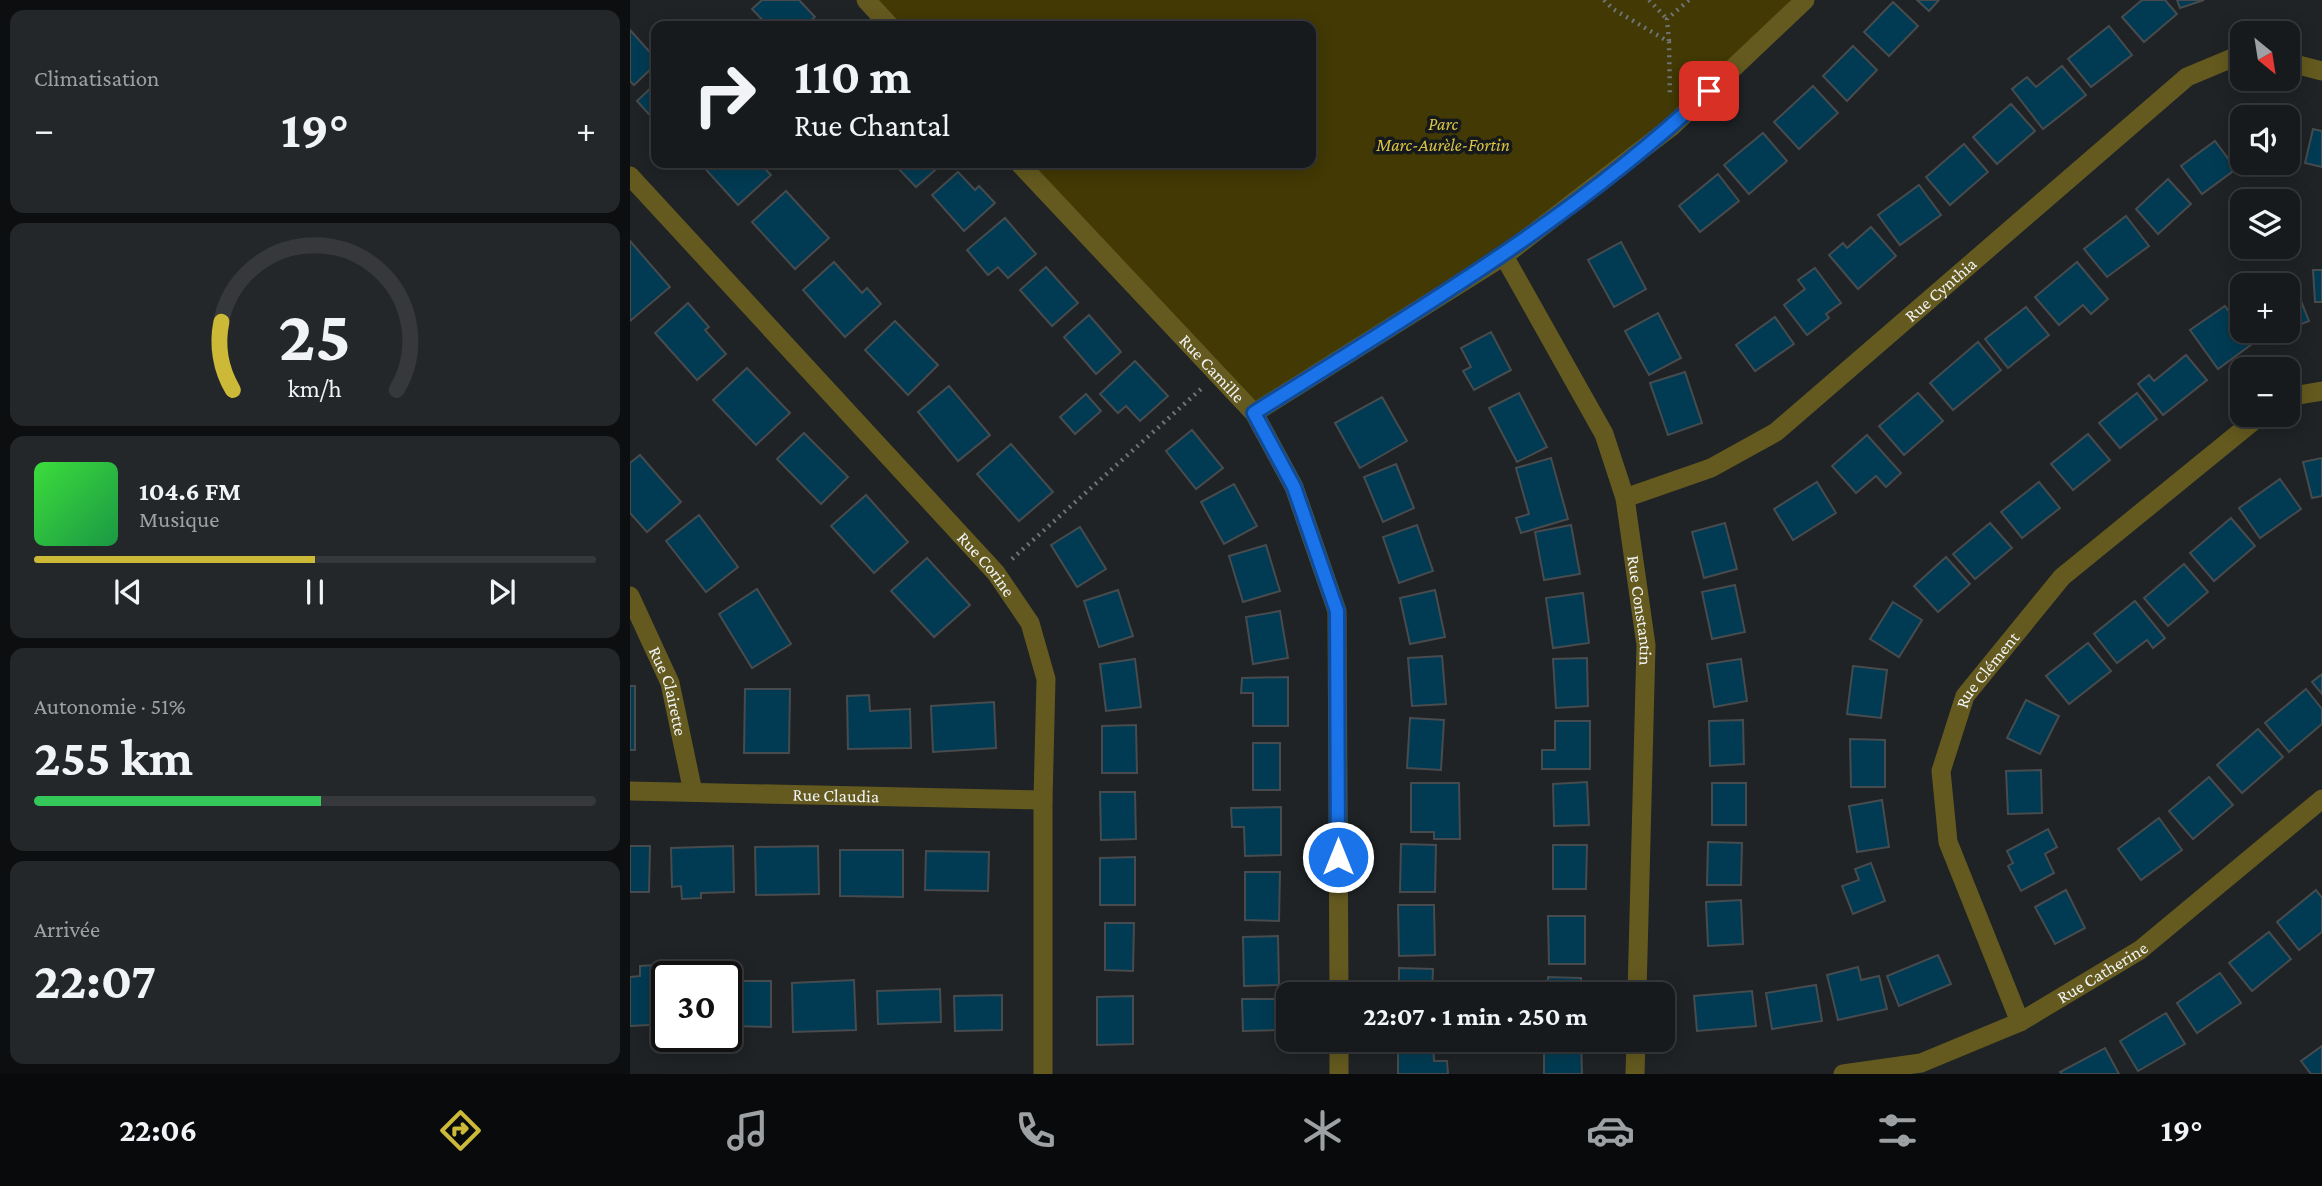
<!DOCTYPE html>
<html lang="fr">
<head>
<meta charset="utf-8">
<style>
  :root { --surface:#171a1c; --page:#242729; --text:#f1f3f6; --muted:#9ea1a3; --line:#36383b; --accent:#cdb938 }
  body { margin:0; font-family:"Crimson Pro",serif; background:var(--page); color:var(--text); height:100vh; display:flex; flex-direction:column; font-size:26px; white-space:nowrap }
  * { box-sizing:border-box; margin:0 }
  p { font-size:23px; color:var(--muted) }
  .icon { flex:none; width:38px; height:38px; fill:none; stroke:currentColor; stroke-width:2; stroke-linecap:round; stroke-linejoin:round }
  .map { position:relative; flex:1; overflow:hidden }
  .drawer { display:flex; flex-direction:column; gap:10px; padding:10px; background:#0d0e0f; width:630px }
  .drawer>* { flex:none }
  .top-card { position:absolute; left:21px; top:21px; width:665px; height:147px; border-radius:14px; box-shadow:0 4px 18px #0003,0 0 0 2px var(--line); background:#171a1c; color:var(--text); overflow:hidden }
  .needle { width:46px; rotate:150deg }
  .controls { position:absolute; left:1600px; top:21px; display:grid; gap:14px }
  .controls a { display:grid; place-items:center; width:70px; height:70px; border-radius:14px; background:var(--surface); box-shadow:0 4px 18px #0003,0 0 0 2px var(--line); font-size:35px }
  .speed { position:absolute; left:21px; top:961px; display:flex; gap:14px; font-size:35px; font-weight:700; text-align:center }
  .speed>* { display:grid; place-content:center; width:91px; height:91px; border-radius:50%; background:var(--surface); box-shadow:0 4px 18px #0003,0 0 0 2px var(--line); line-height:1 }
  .speed .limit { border:4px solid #111; border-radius:10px; background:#fff; color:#111 }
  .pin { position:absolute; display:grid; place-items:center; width:60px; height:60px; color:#fff; margin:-30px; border-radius:14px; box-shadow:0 4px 10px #0006 }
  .me { position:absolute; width:77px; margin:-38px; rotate:0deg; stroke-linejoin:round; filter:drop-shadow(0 0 5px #0008) }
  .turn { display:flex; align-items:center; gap:24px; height:147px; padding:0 28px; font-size:32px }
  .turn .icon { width:91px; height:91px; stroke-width:2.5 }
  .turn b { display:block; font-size:49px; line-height:60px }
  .big { font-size:52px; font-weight:700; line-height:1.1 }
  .drawer .tile { flex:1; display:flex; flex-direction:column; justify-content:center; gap:10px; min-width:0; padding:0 24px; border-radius:14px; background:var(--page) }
  .drawer .dial { align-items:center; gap:0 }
  .dial svg { height:182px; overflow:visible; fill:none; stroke:var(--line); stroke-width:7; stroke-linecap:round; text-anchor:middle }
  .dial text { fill:var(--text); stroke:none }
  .song { display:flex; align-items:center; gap:21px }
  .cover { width:84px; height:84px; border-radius:10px; background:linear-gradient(135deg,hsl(120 70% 55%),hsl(140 70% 35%)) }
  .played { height:7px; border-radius:4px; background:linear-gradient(90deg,var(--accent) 50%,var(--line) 50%) }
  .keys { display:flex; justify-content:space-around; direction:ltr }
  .heat { display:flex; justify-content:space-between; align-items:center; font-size:38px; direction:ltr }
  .charge { height:10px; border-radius:5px; background:linear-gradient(90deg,#34c759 51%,var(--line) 0) }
  .trip { position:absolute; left:646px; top:982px; width:399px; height:70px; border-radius:14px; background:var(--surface); box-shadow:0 4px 18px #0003,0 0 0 2px var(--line); font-weight:700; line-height:70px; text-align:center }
  .tabs { display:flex; height:112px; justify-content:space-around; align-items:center; background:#090a0b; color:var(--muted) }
  .tabs .icon { width:49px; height:49px }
  .tabs .current { color:var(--accent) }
  .tabs b { font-size:32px; color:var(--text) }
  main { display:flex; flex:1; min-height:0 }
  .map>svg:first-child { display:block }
  .green { fill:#423904 }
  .building { fill:#003b53; stroke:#474b4e; stroke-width:2 }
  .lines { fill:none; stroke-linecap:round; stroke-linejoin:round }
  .path { stroke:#6f7374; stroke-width:4.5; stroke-dasharray:2 5; stroke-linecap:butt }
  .minor { stroke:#645a1f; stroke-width:19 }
  .route-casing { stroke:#114b97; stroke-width:18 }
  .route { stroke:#1a73e8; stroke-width:12 }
  .labels { text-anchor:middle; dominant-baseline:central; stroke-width:7; stroke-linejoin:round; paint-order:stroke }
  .park-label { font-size:18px; font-style:italic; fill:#d9c444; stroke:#16191b }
  .street-label { font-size:18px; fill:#f0f3f4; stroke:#16191b }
</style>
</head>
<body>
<main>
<section class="drawer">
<div class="tile"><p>Climatisation</p>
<div class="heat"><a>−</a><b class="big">19°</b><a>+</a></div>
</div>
<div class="tile dial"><svg viewBox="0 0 100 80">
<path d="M14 69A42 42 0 1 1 86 69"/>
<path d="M14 69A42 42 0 0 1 9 39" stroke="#cdb938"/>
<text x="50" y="56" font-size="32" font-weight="700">25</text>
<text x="50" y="72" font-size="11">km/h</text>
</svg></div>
<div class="tile">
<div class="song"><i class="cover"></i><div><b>104.6 FM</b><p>Musique</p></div></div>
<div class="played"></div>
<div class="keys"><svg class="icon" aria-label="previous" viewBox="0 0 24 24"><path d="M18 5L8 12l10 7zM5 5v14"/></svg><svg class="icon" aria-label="pause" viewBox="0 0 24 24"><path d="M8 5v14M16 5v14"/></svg><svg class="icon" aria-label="next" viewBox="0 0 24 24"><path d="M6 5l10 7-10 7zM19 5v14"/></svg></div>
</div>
<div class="tile"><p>Autonomie · 51%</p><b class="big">255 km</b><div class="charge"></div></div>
<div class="tile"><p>Arrivée</p><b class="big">22:07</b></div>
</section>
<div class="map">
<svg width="1692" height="1074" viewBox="0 0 1692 1074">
  <rect width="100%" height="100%" fill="#1f2325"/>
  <polygon class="green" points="236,0 1175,0 1041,127 874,256 624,413 389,163 681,163 681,26 260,26"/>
  <g class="building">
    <polygon points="132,0 169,0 185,17 174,26 138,26 122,9"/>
    <polygon points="1287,0 1309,0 1299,11"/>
    <polygon points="1512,0 1535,0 1547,14 1514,42 1492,17"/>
    <polygon points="1547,0 1574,0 1550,8"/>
    <polygon points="1263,2 1288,26 1259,56 1234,32"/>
    <polygon points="1479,26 1502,55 1461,87 1438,59"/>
    <polygon points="0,30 26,59 26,64 4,85 0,81"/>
    <polygon points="1223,46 1247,70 1217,101 1193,76"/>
    <polygon points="1432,66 1456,95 1413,129 1382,89 1397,77 1406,87"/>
    <polygon points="26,83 26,122 7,101"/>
    <polygon points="1183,86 1208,113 1169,149 1144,122"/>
    <polygon points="1381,104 1405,131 1367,164 1343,137"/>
    <polygon points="1654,117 1658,117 1661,150 1657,151 1657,117"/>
    <polygon points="1683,129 1692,131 1692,167 1675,163"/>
    <polygon points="1133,133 1157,161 1119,194 1094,165"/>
    <polygon points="1585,141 1606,169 1572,194 1551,166"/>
    <polygon points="1334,144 1358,172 1320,205 1296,177"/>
    <polygon points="70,163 129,163 141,175 108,205"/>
    <polygon points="263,163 313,163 286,187"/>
    <polygon points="328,172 345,190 349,186 365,203 334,231 302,195"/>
    <polygon points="1088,174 1109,201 1070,232 1049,206"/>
    <polygon points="1538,179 1561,204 1528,234 1506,209"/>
    <polygon points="1289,185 1311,215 1270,245 1248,215"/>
    <polygon points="156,191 199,238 165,269 122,222"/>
    <polygon points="1496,216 1519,246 1477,277 1454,249"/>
    <polygon points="375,218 406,254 378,278 368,267 358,275 337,250"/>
    <polygon points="1241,227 1266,256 1228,289 1199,255 1213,243 1217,248"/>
    <polygon points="0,241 40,287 0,321"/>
    <polygon points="991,242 1016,289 984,307 958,260"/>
    <polygon points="204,262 232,293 237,288 251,304 215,337 173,290"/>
    <polygon points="1447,262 1478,299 1461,314 1453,305 1429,325 1405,297"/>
    <polygon points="416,267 448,303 422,326 390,290"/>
    <polygon points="1185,268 1211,303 1196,314 1199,318 1177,335 1154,305 1175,289 1168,280"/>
    <polygon points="1683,270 1692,270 1692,302 1685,302"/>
    <polygon points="1665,286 1679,321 1657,330 1657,290"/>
    <polygon points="58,303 79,327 75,330 96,354 67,380 25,333"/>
    <polygon points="1595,306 1622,344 1588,369 1560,330"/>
    <polygon points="1396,307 1419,335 1378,368 1355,339"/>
    <polygon points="1028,313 1051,358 1019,375 995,331"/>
    <polygon points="459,315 491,352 466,374 434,337"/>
    <polygon points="1145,317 1164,344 1125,371 1106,345"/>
    <polygon points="265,321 308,365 278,395 235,350"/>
    <polygon points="1626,331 1655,331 1630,341"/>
    <polygon points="861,332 881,370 844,390 833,371 841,367 831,348"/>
    <polygon points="1348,342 1371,370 1323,410 1300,383"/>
    <polygon points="1556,355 1577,380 1533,415 1508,384 1519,375 1524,381"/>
    <polygon points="505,361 538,396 510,421 496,406 488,413 470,394"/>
    <polygon points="117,368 160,413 126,445 83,400"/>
    <polygon points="1055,372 1072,423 1038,435 1020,383"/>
    <polygon points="319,386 360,435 328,461 288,412"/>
    <polygon points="889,393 917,447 887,462 859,408"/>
    <polygon points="1288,393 1313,421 1274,455 1249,426"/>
    <polygon points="1507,393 1527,419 1490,448 1469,423"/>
    <polygon points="456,394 471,411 445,434 430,417"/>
    <polygon points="752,397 777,441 730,468 705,423"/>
    <polygon points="562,430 593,468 566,489 536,451"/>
    <polygon points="174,433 218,477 191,504 147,459"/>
    <polygon points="1458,434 1480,460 1443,490 1421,464"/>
    <polygon points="1237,435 1271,473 1256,487 1246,476 1226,493 1202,466"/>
    <polygon points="381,444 423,492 389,521 347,474"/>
    <polygon points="10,455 51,502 17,532 0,513 0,463"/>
    <polygon points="921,458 938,519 891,533 886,518 899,514 886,468"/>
    <polygon points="1692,458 1692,496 1682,498 1673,462"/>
    <polygon points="766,464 784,508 753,522 734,477"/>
    <polygon points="1650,479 1671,509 1630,538 1609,508"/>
    <polygon points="1187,482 1206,513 1163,540 1144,509"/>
    <polygon points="1409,482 1430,508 1392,538 1371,512"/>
    <polygon points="604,484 627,526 594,544 571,502"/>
    <polygon points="236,495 278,542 244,573 201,526"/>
    <polygon points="69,515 108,567 76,592 36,541"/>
    <polygon points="1601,518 1625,546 1584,581 1560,553"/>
    <polygon points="1095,523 1107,569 1074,578 1062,532"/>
    <polygon points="1360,523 1382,548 1345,579 1323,554"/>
    <polygon points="787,525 803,571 769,583 753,537"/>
    <polygon points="941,525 950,574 914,580 905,532"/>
    <polygon points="450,527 476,569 447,587 421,545"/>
    <polygon points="636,545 650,591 613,602 599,556"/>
    <polygon points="1316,557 1340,584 1308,612 1284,586"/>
    <polygon points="297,558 340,605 304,637 261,591"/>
    <polygon points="1554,564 1578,592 1538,626 1514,598"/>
    <polygon points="1105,585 1115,632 1082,639 1072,592"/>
    <polygon points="127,589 161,644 122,668 89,614"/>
    <polygon points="488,590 503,636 469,647 454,601"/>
    <polygon points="805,590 815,637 780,644 770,598"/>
    <polygon points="953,593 959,643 923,648 916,598"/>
    <polygon points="1505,601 1535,638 1523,648 1517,640 1487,663 1464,634"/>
    <polygon points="1263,602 1292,620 1269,657 1240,639"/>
    <polygon points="650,611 658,658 623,664 616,617"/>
    <polygon points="1458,643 1481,671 1439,704 1416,676"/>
    <polygon points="812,656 816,704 782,706 778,658"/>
    <polygon points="957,658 958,706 926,708 923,659"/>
    <polygon points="505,659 511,707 476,711 470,664"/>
    <polygon points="1111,659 1117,701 1084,707 1077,664"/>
    <polygon points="1223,666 1257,670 1251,718 1217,714"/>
    <polygon points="1692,674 1692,694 1682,682"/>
    <polygon points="658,677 658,726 623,726 623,693 611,693 612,678"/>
    <rect x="0" y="686" width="5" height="64"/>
    <polygon points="115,689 160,689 159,753 114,753"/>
    <polygon points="1676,689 1692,709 1692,724 1659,752 1635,723"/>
    <polygon points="239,695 240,711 280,709 281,748 218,749 217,696"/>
    <polygon points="1396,700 1429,716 1410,754 1377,738"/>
    <polygon points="364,702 366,748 303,752 301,706"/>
    <polygon points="780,718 814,720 811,770 777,768"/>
    <polygon points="1113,720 1114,764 1080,766 1079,721"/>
    <polygon points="925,721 960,721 960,769 912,769 912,750 925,750"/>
    <polygon points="506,725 507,773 472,773 472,726"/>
    <polygon points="1628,729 1653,757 1612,793 1587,765"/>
    <polygon points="1220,739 1255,740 1255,787 1221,787"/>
    <rect x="623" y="743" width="27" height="47"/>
    <polygon points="1411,770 1412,813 1378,814 1376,771"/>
    <polygon points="1579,777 1603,805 1563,839 1539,811"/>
    <polygon points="957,782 959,825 924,826 923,784"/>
    <polygon points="781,783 829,783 830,839 804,839 804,832 781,832"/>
    <rect x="1082" y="783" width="34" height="42"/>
    <polygon points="470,792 505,792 506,839 471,840"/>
    <polygon points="1252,800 1259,847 1227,852 1219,806"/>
    <polygon points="651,807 651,855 615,856 614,827 602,827 601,808"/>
    <polygon points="1529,818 1552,850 1511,880 1488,849"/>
    <polygon points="1418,829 1427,847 1415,854 1424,873 1391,891 1378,866 1383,863 1377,851"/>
    <polygon points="1078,842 1112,843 1111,885 1077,885"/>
    <polygon points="771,844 806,845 805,892 770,892"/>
    <polygon points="923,845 957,845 956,889 923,889"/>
    <polygon points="0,846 20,846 19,892 0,892"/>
    <polygon points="103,846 104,892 71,893 71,898 52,899 51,886 42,887 41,848"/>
    <polygon points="188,846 189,894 126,895 125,847"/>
    <polygon points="210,850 273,850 273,897 210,896"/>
    <polygon points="296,851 359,852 358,891 295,890"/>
    <polygon points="505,857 505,905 470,905 470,858"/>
    <polygon points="1241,863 1255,901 1223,914 1212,886 1229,880 1225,869"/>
    <polygon points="615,872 650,872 649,921 615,920"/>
    <polygon points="1436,890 1455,928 1425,944 1405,907"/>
    <polygon points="1686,890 1692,898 1692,932 1669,950 1647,922"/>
    <polygon points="1111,900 1113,944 1078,946 1076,902"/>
    <polygon points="768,905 804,905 805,955 769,956"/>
    <polygon points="918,916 955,916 955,964 919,964"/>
    <polygon points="475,923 504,923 503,971 475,970"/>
    <polygon points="1639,932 1661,959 1622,991 1599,963"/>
    <polygon points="648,936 649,985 614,986 613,937"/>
    <polygon points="1308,955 1321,984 1269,1006 1257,976"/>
    <polygon points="25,965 26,981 37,981 37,1024 0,1026 0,977 10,976 10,966"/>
    <polygon points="1228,967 1231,980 1249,976 1257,1009 1208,1020 1197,975"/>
    <polygon points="769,968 803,969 802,994 769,994"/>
    <polygon points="1590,973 1611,1003 1567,1033 1547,1003"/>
    <polygon points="918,977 951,978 951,994 917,994"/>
    <polygon points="224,980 226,1030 163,1032 162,983"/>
    <polygon points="96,981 141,981 141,1027 96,1026"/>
    <polygon points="1186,985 1192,1021 1142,1029 1136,993"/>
    <polygon points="310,989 311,1022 248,1024 247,991"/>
    <polygon points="1122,991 1126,1026 1067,1031 1064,996"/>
    <polygon points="372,995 372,1030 325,1031 324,996"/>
    <polygon points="503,996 503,1044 467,1045 467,997"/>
    <polygon points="612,999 647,999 648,1030 613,1031"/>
    <polygon points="1536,1013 1555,1044 1508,1071 1490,1041"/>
    <polygon points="768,1040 803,1040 804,1061 817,1061 818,1074 768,1074"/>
    <polygon points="914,1040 951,1040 952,1074 914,1074"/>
    <polygon points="1692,1046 1692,1074 1681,1074 1671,1061"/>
    <polygon points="1475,1048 1489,1074 1432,1074 1430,1072"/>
  </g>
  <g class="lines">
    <g class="path">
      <polyline points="974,0 983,9 1039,42 1040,96"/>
      <polyline points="1019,0 1037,19"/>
      <polyline points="1039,41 1037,19 1059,0"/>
      <polyline points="382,559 571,389"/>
    </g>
    <g class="minor">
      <polyline points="236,0 260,26"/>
      <polyline points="1657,62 1692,71"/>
      <path id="s1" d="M389 163 624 413 664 487 707 611 709 994"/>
      <path id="s2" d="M0 176 366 573 400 623 416 679 413 800V1074"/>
      <path id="s3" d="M874 256 974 434 995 498 1016 645 1007 994"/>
      <polyline points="1657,397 1692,391"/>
      <polyline points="624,413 874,256 1041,127 1175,0"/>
      <path id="s4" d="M995 498 1081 468 1146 432 1557 77 1612 54"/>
      <path id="s5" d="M0 596 40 683 63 792"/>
      <path id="s6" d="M0 791 413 800"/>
      <path id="s7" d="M1390 1022 1318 842 1311 771 1335 696 1432 577 1631 415"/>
      <polyline points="709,1040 709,1074"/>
      <polyline points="1005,1074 1006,1040"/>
      <path id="s8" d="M1213 1074 1291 1063 1390 1022 1510 950 1692 799"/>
    </g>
  </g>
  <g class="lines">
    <g class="route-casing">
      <path id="route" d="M708 857 707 611 664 487 624 413C781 314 944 219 1079 91"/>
    </g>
    <use href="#route" class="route"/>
  </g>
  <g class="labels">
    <g class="park-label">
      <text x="813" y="124">Parc<tspan x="813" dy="21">Marc-Aurèle-Fortin</tspan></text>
    </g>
    <g class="street-label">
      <text stroke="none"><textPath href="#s4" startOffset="383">Rue Cynthia</textPath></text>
      <text stroke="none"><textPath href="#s1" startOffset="282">Rue Camille</textPath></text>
      <text stroke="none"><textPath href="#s2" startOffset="527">Rue Corine</textPath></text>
      <text stroke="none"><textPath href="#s3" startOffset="385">Rue Constantin</textPath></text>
      <text stroke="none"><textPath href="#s7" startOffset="378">Rue Clément</textPath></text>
      <text stroke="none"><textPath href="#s5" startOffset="103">Rue Clairette</textPath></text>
      <text stroke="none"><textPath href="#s6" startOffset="206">Rue Claudia</textPath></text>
      <text stroke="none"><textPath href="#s8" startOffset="282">Rue Catherine</textPath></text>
    </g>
  </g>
</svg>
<div class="controls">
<a><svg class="needle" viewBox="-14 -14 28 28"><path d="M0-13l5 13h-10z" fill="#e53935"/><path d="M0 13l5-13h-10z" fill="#9ea1a3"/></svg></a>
<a><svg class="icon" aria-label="sound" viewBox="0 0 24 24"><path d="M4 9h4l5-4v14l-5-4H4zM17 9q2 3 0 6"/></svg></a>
<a><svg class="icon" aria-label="layers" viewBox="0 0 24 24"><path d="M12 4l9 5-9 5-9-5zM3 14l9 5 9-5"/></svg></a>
<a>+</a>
<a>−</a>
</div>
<div class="speed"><div class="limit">30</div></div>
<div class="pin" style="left:1079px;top:91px;background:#d93025"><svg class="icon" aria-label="arrive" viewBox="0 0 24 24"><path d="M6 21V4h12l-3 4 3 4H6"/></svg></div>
<svg class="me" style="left:708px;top:857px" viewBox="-20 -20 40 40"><circle r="17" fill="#1a73e8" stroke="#fff" stroke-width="3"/><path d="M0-11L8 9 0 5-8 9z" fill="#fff"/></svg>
<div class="trip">22:07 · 1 min · 250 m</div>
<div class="top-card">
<div class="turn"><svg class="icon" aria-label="right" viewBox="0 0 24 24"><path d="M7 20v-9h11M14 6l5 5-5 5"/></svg><div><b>110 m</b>Rue Chantal</div></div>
</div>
</div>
</main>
<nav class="tabs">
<b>22:06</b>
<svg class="icon current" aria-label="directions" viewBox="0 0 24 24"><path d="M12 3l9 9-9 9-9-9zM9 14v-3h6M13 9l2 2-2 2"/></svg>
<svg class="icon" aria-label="music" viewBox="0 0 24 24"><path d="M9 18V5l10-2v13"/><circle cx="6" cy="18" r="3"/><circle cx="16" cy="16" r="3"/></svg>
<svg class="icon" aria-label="phone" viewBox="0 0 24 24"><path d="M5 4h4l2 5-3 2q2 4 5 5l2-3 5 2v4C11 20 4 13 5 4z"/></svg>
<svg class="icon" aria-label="climate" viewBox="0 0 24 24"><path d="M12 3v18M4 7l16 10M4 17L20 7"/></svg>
<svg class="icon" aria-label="car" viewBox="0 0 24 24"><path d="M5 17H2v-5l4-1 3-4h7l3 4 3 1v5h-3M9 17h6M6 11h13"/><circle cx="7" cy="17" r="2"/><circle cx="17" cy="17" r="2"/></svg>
<svg class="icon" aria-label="filters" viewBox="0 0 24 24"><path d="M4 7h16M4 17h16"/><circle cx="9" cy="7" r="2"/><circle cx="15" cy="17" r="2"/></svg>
<b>19°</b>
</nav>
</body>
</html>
